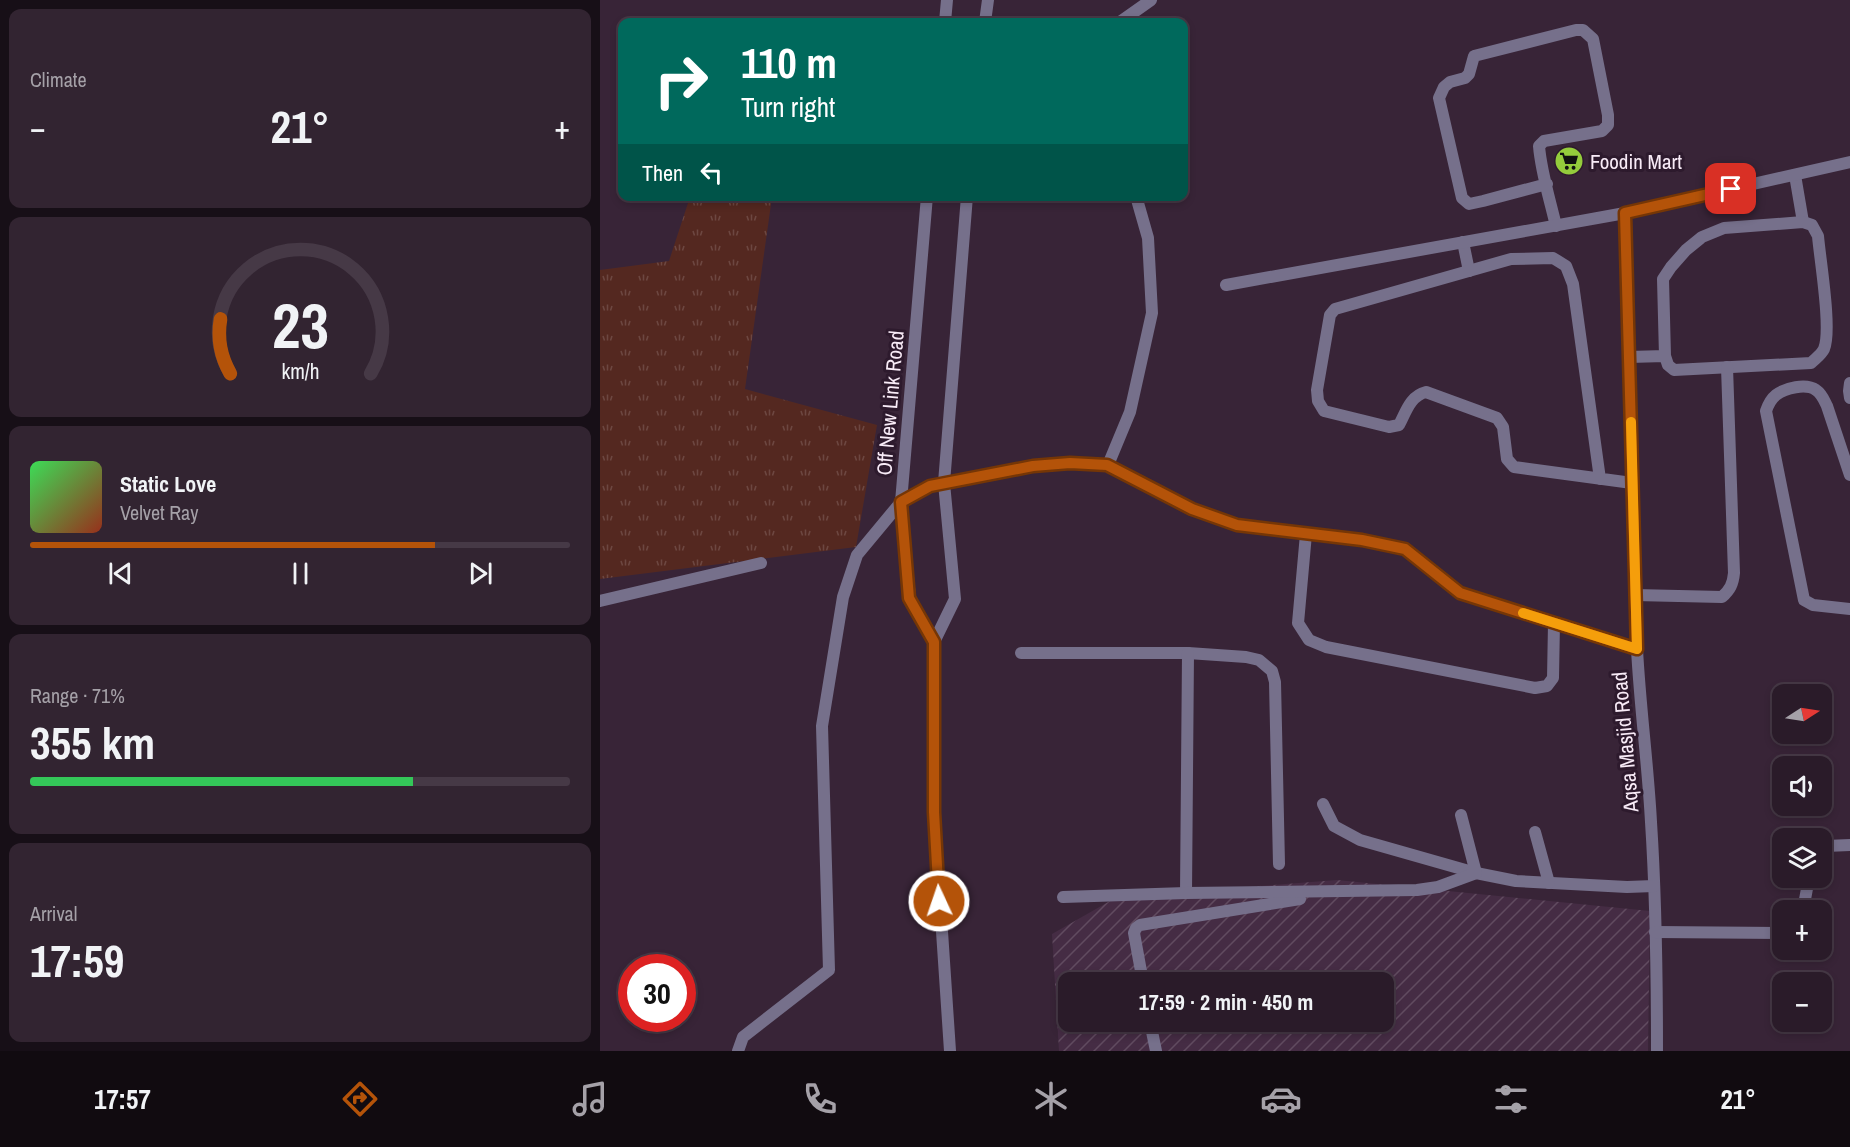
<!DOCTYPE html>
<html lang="en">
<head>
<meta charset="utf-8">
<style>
  :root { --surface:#2a1b29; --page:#322431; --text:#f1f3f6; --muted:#a5a1a8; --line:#463946; --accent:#b45309 }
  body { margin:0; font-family:"Archivo Narrow",sans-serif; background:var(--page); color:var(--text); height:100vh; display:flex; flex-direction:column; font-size:22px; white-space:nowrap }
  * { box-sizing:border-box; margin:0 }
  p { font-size:20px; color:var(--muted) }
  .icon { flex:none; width:33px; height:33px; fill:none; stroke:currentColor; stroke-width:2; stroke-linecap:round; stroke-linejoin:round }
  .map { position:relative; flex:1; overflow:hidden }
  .side { display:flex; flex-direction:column; gap:9px; padding:9px; background:#170f17; width:600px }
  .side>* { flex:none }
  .hud { position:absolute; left:18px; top:18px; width:570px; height:183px; border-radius:12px; box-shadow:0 3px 9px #0003,0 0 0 2px var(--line); background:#00695c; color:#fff; overflow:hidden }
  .needle { width:39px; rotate:78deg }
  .buttons { position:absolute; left:1172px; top:684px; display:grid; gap:12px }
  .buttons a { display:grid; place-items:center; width:60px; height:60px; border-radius:12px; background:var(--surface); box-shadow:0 3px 9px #0003,0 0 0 2px var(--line); font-size:30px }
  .speed { position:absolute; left:18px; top:954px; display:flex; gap:12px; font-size:30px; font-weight:700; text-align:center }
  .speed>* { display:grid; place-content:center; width:78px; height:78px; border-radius:50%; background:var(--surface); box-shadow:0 3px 9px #0003,0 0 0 2px var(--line); line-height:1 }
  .speed .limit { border:9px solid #d22; background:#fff; color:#111 }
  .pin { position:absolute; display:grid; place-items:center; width:51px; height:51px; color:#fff; margin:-26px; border-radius:12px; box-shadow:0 3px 9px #0006 }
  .me { position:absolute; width:66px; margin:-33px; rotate:357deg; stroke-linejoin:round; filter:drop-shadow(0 0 4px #0008) }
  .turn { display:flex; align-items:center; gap:21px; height:126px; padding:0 24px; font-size:27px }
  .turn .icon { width:78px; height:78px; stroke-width:2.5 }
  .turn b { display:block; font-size:42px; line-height:51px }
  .then { display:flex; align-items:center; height:57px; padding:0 24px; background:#0003; gap:12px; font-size:22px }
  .big { font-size:45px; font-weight:700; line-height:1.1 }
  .side .widget { flex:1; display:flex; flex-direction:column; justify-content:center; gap:9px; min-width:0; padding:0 21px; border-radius:12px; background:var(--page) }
  .side .dial { align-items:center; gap:0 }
  .dial svg { height:156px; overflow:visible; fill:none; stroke:var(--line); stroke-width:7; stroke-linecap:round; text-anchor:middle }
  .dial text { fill:var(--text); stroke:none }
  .song { display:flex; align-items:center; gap:18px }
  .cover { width:72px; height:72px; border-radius:9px; background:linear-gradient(135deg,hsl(130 70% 55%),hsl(10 70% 35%)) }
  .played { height:6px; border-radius:3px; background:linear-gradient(90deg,var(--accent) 75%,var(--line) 75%) }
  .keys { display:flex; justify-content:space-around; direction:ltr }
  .heat { display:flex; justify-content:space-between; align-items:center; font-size:33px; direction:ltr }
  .charge { height:9px; border-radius:4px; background:linear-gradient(90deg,#34c759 71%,var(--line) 0) }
  .trip { position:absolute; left:458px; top:972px; width:336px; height:60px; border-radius:12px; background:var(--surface); box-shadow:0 3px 9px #0003,0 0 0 2px var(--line); font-weight:700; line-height:60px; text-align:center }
  .tab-bar { display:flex; height:96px; justify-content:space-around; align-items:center; background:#110b10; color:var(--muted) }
  .tab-bar .icon { width:42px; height:42px }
  .tab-bar .on { color:var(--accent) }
  .tab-bar b { font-size:27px; color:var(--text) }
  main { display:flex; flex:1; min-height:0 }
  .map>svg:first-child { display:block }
  .industrial { fill:url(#industrial-furrows); fill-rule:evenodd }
  .park { fill:url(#park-tufts) }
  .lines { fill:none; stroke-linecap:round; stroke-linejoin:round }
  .lane { stroke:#76708b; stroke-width:12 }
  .street { stroke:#76708b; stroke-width:12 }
  .route-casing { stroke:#753606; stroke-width:15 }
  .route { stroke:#b45309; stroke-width:10 }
  .slow { stroke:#f59e0b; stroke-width:10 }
  .labels { text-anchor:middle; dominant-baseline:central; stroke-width:6; stroke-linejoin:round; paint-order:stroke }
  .poi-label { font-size:21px; fill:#f8ebf7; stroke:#2d1a2d; text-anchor:start }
  .street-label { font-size:21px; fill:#f8ebf7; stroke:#2d1a2d }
</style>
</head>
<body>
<main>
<section class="side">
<div class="widget"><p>Climate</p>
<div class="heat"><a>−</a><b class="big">21°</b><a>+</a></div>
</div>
<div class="widget dial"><svg viewBox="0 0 100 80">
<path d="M14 69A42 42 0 1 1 86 69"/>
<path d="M14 69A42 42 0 0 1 9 41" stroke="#b45309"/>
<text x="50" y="56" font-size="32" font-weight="700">23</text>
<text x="50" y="72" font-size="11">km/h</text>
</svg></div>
<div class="widget">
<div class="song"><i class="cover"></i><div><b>Static Love</b><p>Velvet Ray</p></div></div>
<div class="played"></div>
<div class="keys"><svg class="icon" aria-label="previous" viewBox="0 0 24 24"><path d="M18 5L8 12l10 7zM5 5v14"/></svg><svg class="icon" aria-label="pause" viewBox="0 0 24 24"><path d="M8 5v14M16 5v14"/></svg><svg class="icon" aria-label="next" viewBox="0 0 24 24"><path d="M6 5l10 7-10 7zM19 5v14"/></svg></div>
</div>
<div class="widget"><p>Range · 71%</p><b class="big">355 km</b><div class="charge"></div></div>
<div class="widget"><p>Arrival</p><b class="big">17:59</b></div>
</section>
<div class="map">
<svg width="1250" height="1051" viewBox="0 0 1250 1051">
  <defs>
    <pattern id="industrial-furrows" width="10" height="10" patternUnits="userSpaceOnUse" patternTransform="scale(1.5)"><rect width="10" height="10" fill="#452c44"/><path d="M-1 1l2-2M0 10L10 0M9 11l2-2" fill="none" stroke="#614b60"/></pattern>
    <pattern id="park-tufts" width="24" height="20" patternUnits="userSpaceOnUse" patternTransform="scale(1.5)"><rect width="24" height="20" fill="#542820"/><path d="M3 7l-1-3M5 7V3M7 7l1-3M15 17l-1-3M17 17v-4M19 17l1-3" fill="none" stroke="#6d4741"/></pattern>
  </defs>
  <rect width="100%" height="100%" fill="#382437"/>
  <path class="industrial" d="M737 880 1050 911 1048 1051H459L452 934 517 897ZM468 982H783V1022H468Z"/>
  <polygon class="park" points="90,197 172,197 145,389 277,425 256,547 0,579 0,270 69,261"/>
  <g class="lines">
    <g class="lane">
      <polyline points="0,601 161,563"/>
      <polyline points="543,982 534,933 536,928 540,925 700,899"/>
      <polyline points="550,1022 556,1051"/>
    </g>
    <g class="street">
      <polyline points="345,22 347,0"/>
      <polyline points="385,22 388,0"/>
      <polyline points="520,22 551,0"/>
      <polyline points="1195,175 1203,222"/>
      <path d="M947 184 883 201 869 204 862 198 839 98 844 87 850 82 865 78 869 74 874 56 976 30H983L993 39 1008 115V125L1002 131 944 141 939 146C941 172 950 200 956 226"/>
      <polyline points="327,196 301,502 310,598 334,642"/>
      <path d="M1025 213 1037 649C1040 707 1048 765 1051 822 1056 899 1057 975 1057 1051"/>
      <polyline points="863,242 869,271"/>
      <polyline points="626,285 1025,213 1250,162"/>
      <path d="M1029 357 1065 356 1063 279 1071 267 1086 250 1102 237 1124 228 1203 222 1212 225 1218 236C1220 260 1232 330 1224 349 1221 355 1216 358 1211 363L1074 370 1068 365 1065 356"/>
      <polyline points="1250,383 1249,391 1250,398"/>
      <polyline points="508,465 592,509 637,525 761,540 805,549 860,593 1037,649"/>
      <path d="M1250 475 1227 406C1224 400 1222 394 1216 390 1206 383 1185 388 1176 395 1171 399 1168 405 1166 411L1204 600 1213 605 1250 609"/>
      <path d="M1000 479 973 284 966 266 953 258 911 259 735 309 730 315 717 390 718 401 724 411 789 427 799 425C806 412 810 396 826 392L897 418 903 427 907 459 914 467 1032 483"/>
      <polyline points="706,534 698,623 709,640 726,647 935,688 947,686 953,678 954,623"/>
      <path d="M1035 595 1122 597C1130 590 1133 584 1134 573L1127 367"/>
      <polyline points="421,653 588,653 646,657 659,660 672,671 675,682 679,864"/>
      <polyline points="723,804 734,826 760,840 876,873 916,881 1027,887 1054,886"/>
      <polyline points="935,832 949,883"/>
      <polyline points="1221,848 1226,846 1250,845"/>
      <polyline points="586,893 588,653"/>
      <polyline points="463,897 586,893 817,890 838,887 876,873 861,815"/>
      <polyline points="1203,910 1209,878"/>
      <polyline points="1055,932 1182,933"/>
      <polyline points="138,1051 143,1037 229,970 222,726 243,597 257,555 301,502 330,486 433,466 470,463 508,465 530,412 552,313 548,238 536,196"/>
      <polyline points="350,1051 334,812 334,642 355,599 344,483 367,196"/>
    </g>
  </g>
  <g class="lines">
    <g class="route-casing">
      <polyline id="route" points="339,901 334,812 334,642 309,598 301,502 330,486 433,466 470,463 507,465 592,509 637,525 762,540 805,549 860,593 1037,649 1025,213 1131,189"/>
    </g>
    <use href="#route" class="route"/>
    <polyline class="slow" points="923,613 1037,649 1031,422"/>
  </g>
  <defs>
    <g id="supermarket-disc" transform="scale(1.5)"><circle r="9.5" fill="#94cc3c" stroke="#2d1a2d"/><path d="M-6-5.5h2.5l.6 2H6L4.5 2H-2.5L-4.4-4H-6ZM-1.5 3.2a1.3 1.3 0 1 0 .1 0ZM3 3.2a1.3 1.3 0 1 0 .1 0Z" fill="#111"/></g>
  </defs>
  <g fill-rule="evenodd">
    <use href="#supermarket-disc" x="969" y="161"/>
  </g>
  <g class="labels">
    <g class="poi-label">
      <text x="990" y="161">Foodin Mart</text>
    </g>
    <g class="street-label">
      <text transform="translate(290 403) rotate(-85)">Off New Link Road</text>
      <text transform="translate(1025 742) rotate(-95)">Aqsa Masjid Road</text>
    </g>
  </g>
</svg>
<div class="buttons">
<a><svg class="needle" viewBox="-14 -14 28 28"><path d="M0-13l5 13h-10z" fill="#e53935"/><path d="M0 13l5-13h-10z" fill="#a5a1a8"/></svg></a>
<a><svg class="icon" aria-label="sound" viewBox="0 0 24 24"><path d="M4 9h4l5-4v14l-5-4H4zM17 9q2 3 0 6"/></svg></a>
<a><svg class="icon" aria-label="layers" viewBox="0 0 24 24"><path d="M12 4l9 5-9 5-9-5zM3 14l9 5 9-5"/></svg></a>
<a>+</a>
<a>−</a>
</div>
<div class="speed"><div class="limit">30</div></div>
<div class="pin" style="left:1131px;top:189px;background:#d93025"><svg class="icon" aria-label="arrive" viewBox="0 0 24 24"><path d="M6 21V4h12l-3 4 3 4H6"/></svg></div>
<svg class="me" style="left:339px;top:901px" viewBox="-20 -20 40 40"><circle r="17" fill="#b45309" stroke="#fff" stroke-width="3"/><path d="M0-11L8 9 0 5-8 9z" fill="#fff"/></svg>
<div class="trip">17:59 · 2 min · 450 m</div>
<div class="hud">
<div class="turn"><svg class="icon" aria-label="right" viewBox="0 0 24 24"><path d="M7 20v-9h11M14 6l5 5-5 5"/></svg><div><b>110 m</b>Turn right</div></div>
<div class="then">Then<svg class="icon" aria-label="left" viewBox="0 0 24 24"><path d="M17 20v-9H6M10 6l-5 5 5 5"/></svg></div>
</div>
</div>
</main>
<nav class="tab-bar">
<b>17:57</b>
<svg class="icon on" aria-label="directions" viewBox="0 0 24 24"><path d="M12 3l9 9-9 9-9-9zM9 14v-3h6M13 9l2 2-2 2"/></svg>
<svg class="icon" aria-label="music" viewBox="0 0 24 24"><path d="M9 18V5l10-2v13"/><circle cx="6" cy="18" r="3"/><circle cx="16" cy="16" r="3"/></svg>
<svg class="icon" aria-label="phone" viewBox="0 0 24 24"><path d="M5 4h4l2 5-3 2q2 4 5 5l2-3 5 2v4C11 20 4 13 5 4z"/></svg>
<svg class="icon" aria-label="climate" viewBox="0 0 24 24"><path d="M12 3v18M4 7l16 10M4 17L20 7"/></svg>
<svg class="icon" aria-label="car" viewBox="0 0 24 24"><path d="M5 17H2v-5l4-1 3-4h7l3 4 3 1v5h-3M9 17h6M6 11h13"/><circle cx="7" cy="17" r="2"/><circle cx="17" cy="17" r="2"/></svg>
<svg class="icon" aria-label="filters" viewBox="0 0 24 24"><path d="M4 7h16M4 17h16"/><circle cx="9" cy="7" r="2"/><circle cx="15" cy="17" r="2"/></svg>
<b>21°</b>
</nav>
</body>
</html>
